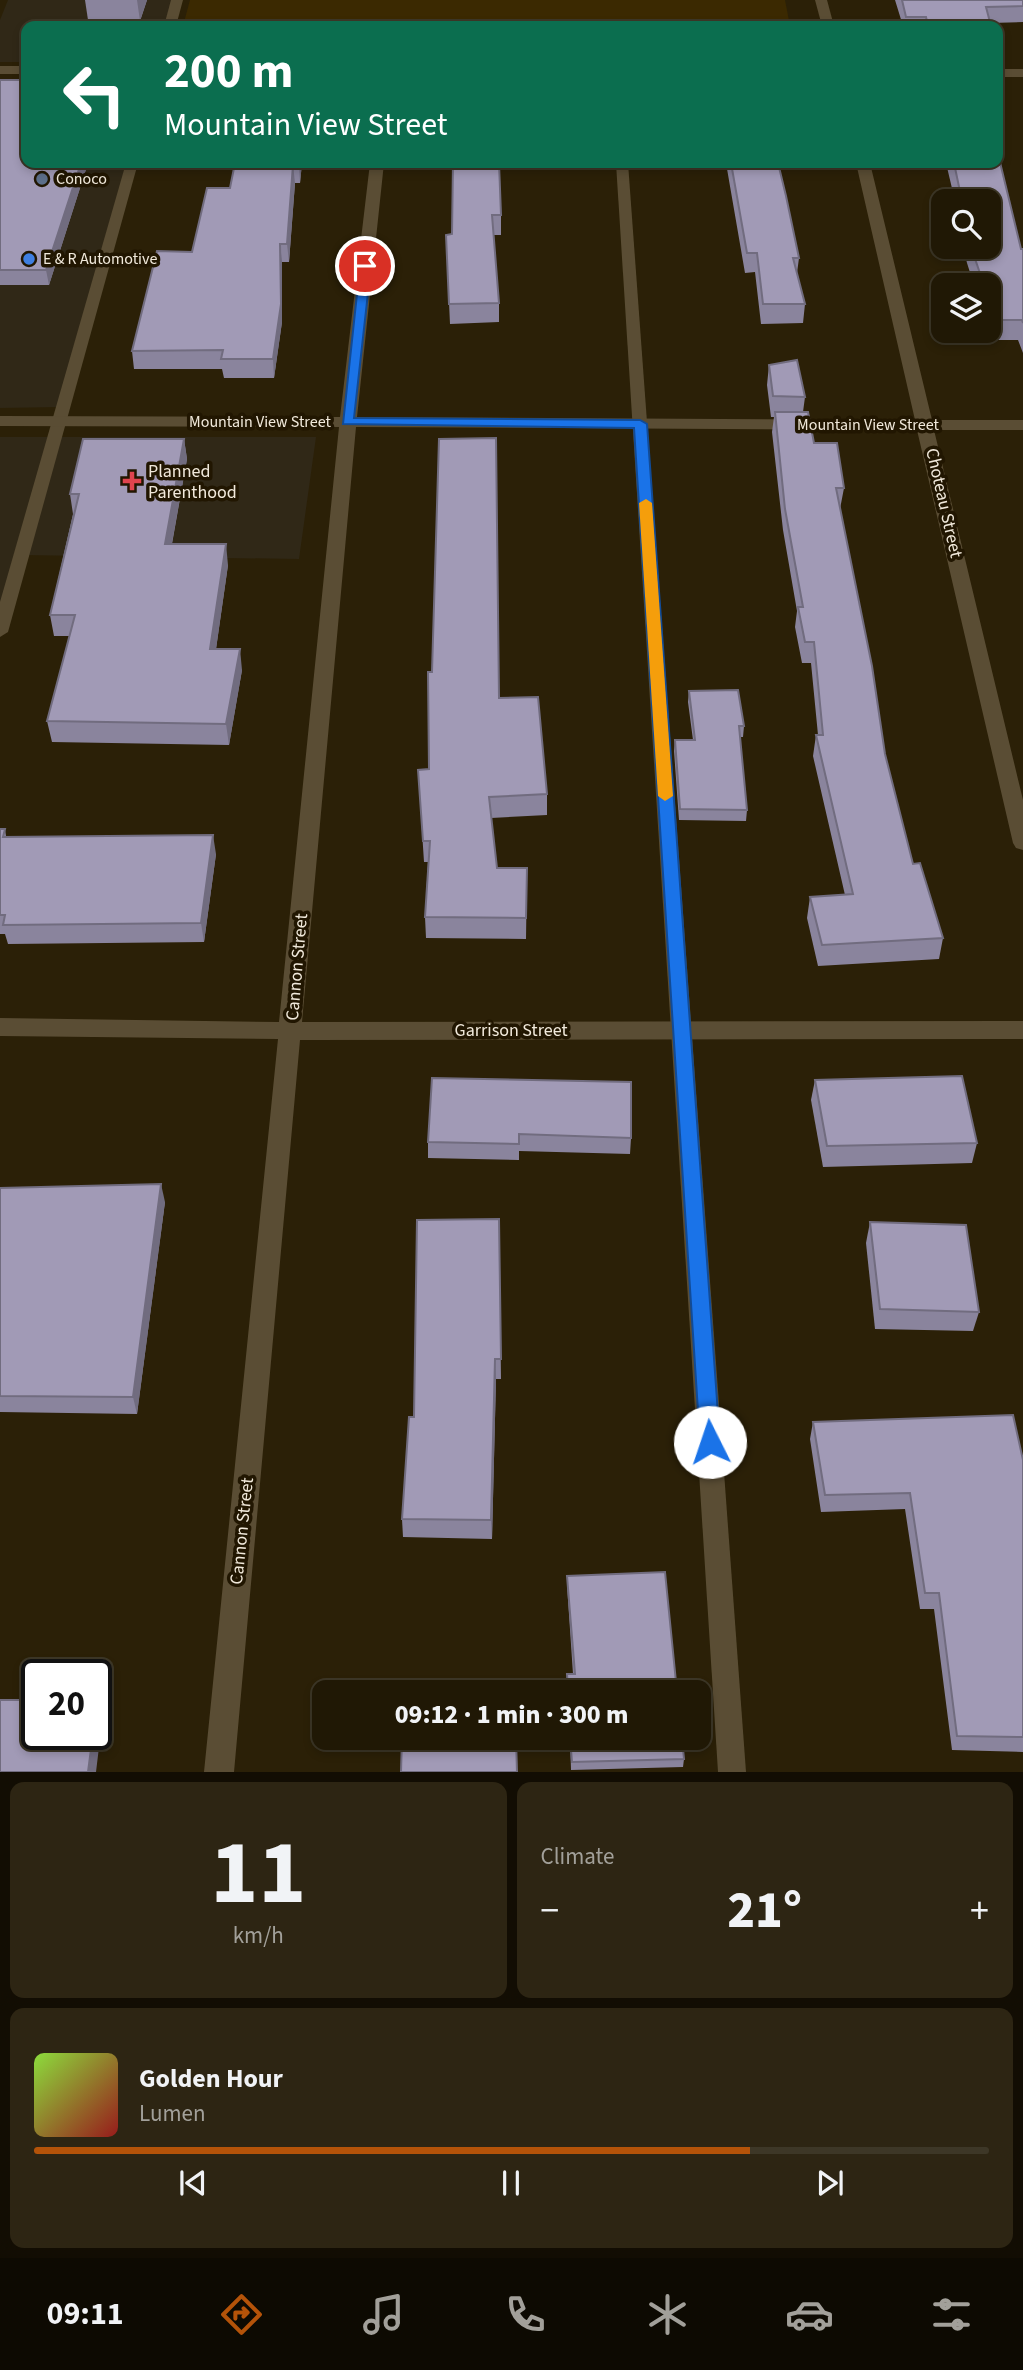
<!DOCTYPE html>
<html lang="en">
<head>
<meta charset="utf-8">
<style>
  :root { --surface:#201805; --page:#2d2513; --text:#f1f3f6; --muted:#a2a09a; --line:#3d3727; --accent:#b45309 }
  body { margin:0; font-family:"Source Sans 3",sans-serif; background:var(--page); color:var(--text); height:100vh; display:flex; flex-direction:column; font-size:26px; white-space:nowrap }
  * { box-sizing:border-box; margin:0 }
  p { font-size:23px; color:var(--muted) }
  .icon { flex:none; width:38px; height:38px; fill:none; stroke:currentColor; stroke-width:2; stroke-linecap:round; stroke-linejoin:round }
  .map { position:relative; height:1772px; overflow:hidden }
  .sheet { display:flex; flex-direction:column; gap:10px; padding:10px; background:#120d03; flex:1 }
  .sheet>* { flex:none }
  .guide { position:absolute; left:21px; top:21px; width:982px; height:147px; border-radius:14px; box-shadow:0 4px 10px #0003,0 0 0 2px var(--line); background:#0b6e4f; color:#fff; overflow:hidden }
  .controls { position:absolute; left:931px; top:189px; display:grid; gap:14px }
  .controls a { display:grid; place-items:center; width:70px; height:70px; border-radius:14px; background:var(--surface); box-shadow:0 4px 10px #0003,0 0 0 2px var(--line); font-size:35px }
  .speed { position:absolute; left:21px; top:1659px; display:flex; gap:14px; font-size:35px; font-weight:700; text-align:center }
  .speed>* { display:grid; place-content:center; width:91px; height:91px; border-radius:50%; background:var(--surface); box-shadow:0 4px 10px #0003,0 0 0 2px var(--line); line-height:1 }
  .speed .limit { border:4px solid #111; border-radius:10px; background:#fff; color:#111 }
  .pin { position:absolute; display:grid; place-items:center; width:60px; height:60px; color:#fff; margin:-30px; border:4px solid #fff; border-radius:50%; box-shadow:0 2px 7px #0007 }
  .me { position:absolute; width:77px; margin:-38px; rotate:356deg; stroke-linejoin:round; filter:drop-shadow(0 0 5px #0008) }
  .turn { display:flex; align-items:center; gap:24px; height:147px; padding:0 28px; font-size:32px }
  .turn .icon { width:91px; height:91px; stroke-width:2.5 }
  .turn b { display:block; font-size:49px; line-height:60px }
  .big { font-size:52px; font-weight:800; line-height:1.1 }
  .sheet .tile { flex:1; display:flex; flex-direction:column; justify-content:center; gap:10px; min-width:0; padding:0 24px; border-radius:14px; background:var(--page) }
  .sheet .dial { align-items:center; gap:0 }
  .dial b { font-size:91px; line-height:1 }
  .song { display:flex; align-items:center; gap:21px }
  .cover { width:84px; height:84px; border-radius:10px; background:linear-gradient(135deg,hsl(90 70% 55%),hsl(0 70% 35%)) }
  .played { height:7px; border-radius:4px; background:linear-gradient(90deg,var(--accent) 75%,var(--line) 75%) }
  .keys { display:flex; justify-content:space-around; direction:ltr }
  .heat { display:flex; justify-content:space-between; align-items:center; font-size:38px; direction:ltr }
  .sheet .tiles { flex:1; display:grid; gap:10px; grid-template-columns:1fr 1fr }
  .tile:last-child { grid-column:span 2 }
  .trip { position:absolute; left:312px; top:1680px; width:399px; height:70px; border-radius:14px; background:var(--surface); box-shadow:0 4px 10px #0003,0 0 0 2px var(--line); font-weight:800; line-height:70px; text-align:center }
  .tab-bar { display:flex; height:112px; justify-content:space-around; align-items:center; background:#0d0a02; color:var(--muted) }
  .tab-bar .icon { width:49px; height:49px }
  .tab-bar .current { color:var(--accent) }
  .tab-bar b { font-size:32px; color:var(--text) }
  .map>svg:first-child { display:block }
  .commercial { fill:#302817 }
  .green { fill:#3b2901 }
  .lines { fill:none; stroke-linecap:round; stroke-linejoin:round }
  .service { fill:#5a4d34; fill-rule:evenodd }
  .minor { fill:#5a4d34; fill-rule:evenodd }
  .wall { fill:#8a849d }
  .shaded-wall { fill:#716c7f }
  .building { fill:#a19ab6; stroke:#716c7f; stroke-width:2 }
  .route { fill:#1a73e8; stroke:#114b97; stroke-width:2 }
  .slow { fill:#f59e0b }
  .service-dot { fill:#5c6f8a; stroke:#211601; stroke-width:2.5 }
  .shop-dot { fill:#3f7fe0; stroke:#211601; stroke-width:2.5 }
  .health-dot { fill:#e0444e; stroke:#211601; stroke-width:2.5 }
  .labels { text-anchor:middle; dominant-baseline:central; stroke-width:7; stroke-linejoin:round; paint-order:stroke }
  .far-poi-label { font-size:16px; fill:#f1e9db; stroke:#211601; text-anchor:start }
  .far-street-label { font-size:16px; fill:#f1e9db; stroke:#211601 }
  .poi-label { font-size:18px; fill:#f1e9db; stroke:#211601; text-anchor:start }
  .street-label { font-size:18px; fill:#f1e9db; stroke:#211601 }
</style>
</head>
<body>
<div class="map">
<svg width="1023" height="1772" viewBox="0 0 1023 1772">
  <rect width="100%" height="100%" fill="#2b2007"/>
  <g class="commercial">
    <polygon points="8,0 177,0 170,26 26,26 26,62 0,62 0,20"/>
    <polygon points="0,86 26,163 132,163 61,407 0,408"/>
    <polygon points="0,437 316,437 299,559 21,555 0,632"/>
  </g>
  <polygon class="green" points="190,0 785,0 790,26 183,26"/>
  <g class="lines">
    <g class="service">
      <polygon points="171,0 183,0 176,26 164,26"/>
      <polygon points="126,163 138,163 8,632 0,637 0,602"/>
      <polygon points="616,163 628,163 746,1772 718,1772"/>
    </g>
    <g class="minor">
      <polygon points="815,0 827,0 834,26 822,26"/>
      <rect x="0" y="66" width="26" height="8"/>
      <rect x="998" y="69" width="25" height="8"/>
      <polygon points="370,163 384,163 357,417 915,420 856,163 870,163 932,420 1023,420 1023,430 934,430 1023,800 1023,850 1016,848 1013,843 917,430 356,427 302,1022 1023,1021 1023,1039 300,1040 234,1772 204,1772 278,1039 0,1036 0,1018 279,1022 339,427 0,426 0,416 340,417"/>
    </g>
  </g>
  <g class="wall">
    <polygon points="85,0 147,0 140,21 88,20"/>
    <polygon points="895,0 1023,0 1023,22 990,23 991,26 903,26"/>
    <polygon points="0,80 26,163 88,163 49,285 0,285"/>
    <polygon points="235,163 302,163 300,183 295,183 289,262 282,262 282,322 274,378 224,378 222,369 134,369 132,351 230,188"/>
    <polygon points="453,163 501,215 501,235 493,235 499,303 499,322 450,324 446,235 452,234"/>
    <polygon points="726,163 778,163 799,258 797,273 805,304 803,323 761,324 755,272 745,273"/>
    <polygon points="946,163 998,163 1021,249 1023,249 1023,353 1018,340 991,340 989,331 989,285 974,285 967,263 963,247 989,247 989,201 955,201"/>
    <polygon points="769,365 805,397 803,412 814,443 844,488 840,509 885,754 913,864 943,938 939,959 818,966 807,918 810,897 845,895 813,756 816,735 818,735 811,663 802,663 795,627 797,611 783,530 772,432 774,417 771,417 767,385"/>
    <polygon points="184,439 187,459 172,544 228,565 216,649 242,670 229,745 52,742 47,721 70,636 54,636 50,615 73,514 70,494"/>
    <polygon points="689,691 744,726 743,737 740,737 747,810 746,821 679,820 674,751 675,740 693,740 688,702"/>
    <polygon points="429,769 547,794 547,815 491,818 497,868 527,868 526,939 426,938 425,917 428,862 424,862 418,770"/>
    <polygon points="0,829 5,829 6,836 216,854 204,942 8,944 5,934 0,934"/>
    <polygon points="432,1078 631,1138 630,1154 519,1151 519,1160 428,1158 428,1142"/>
    <polygon points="815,1080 977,1143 972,1163 823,1167 811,1100"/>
    <polygon points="0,1188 165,1202 137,1414 0,1412"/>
    <polygon points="499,1219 501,1379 496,1379 492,1539 403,1537 402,1519 414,1417"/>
    <polygon points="870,1222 979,1312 973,1331 875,1329 866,1243"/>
    <polygon points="813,1422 1023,1460 1023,1752 952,1750 934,1609 920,1609 905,1509 821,1512 810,1439"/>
    <polygon points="567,1576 677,1692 567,1692 567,1674 573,1674 567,1585"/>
    <polygon points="570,1738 682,1738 684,1759 683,1767 571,1770"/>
  </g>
  <g class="shaded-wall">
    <polygon points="137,0 147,0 140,21"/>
    <polygon points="81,163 88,163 49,285 46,270"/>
    <polygon points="299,163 302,163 300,183"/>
    <polygon points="293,165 295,183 289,262 287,244"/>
    <polygon points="280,244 282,262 282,322 274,378 273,359"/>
    <polygon points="184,439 187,459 168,565 165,544"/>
    <polygon points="226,544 228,565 213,670 210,649"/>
    <polygon points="240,649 242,670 229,745 226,724"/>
    <polygon points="213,835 216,854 204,942 201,923"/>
    <polygon points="161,1184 165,1202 137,1414 133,1397"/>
    <polygon points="495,1359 496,1379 492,1539 491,1520"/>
    <polygon points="97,1699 103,1714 96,1772 88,1772 93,1734 96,1734 96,1709"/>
  </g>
  <g class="building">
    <polygon points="902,0 1023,0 1023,6 986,7 991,26 928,26 926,17 906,17"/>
    <polygon points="0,80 26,80 26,163 81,163 46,270 0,270"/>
    <polygon points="998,154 1021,249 1023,249 1023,323 1022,320 995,320 989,300 989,285 984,285 971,247 989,247 989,201 962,201 954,163 998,163"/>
    <polygon points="235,163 299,163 299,165 293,165 287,244 280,244 281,304 273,359 221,359 223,350 132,351 157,251 192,252 207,188 230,188"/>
    <polygon points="453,163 499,163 501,215 492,215 499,303 449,304 446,235 452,234"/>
    <polygon points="731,163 778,163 786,196 799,258 793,258 805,304 763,304 757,253 747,253"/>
    <polygon points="797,360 805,397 773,396 769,365"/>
    <polygon points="775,412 808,412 814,443 837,443 844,488 836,488 872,666 885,754 913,864 920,863 943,938 822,945 810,897 853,894 816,735 823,735 814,642 805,642 798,607 803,607 785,509"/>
    <polygon points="496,438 499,698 538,697 547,794 489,797 497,868 527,868 526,918 425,917 430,841 423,841 418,770 429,769 428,672 432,672 439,439"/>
    <polygon points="83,439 184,439 165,544 226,544 210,649 240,649 226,724 47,721 75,615 50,615 79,494 70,494"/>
    <polygon points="738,690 744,726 739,726 747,810 680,809 675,740 695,740 689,691"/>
    <polygon points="0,829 5,829 3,837 213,835 201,923 3,925 5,915 0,915"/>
    <polygon points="962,1076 977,1143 827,1146 815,1080"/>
    <polygon points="432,1078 631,1082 631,1138 519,1134 519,1144 428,1142"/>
    <polygon points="161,1184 133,1397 0,1396 0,1188"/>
    <polygon points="499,1219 501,1359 495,1359 491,1520 402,1519 409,1417 414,1417 417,1220"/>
    <polygon points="870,1222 966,1225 979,1312 880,1309"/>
    <polygon points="1013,1415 1023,1460 1023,1737 957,1736 939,1593 925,1593 910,1493 825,1495 813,1422"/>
    <polygon points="665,1572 677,1692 568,1692 567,1674 575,1674 567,1576"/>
    <polygon points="0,1700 37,1700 37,1734 93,1734 88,1772 0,1772"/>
    <polygon points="402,1738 516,1738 517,1772 401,1772"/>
    <polygon points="570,1738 682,1738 684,1759 572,1762"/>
  </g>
  <polygon class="route" points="365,263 371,266 354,418 640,420 647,424 720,1442 717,1448 710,1451 703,1448 700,1442 634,428 343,424 360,266"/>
  <polygon class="slow" points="646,499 652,503 673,796 665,801 658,796 639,503"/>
  <circle class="service-dot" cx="42" cy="179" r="7"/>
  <circle class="shop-dot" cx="29" cy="259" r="7"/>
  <path class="health-dot" d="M128.5 470.5h7v7h7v7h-7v7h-7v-7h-7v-7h7z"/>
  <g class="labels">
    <g class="far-poi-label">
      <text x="56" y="179">Conoco</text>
      <text x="43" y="259">E &amp; R Automotive</text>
    </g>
    <g class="far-street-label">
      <text x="260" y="422">Mountain View Street</text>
      <text x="868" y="425">Mountain View Street</text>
    </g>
    <g class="poi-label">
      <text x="148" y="471">Planned<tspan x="148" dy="21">Parenthood</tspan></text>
    </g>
    <g class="street-label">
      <text transform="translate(944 503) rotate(77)">Choteau Street</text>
      <text transform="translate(297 967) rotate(-85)">Cannon Street</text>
      <text x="511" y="1030">Garrison Street</text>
      <text transform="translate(242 1531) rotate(-84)">Cannon Street</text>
    </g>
  </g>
</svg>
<div class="controls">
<a><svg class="icon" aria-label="search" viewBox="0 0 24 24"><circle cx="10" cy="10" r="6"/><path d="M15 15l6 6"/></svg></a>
<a><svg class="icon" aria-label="layers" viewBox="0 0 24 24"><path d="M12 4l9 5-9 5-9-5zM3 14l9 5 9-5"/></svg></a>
</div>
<div class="speed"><div class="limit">20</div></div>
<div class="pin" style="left:365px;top:266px;background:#d93025"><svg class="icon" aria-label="arrive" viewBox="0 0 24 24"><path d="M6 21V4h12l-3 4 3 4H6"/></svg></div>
<svg class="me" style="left:710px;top:1442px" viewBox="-20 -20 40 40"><circle r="19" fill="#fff"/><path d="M0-13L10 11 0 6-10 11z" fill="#1a73e8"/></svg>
<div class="trip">09:12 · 1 min · 300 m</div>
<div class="guide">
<div class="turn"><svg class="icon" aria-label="left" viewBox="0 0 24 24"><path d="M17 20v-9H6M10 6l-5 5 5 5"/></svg><div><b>200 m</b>Mountain View Street</div></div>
</div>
</div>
<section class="sheet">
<div class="tiles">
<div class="tile dial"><b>11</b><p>km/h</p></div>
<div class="tile"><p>Climate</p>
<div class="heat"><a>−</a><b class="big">21°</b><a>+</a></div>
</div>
<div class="tile">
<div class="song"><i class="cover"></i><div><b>Golden Hour</b><p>Lumen</p></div></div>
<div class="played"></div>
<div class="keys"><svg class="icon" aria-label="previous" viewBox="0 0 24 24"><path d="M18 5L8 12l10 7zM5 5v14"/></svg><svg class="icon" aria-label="pause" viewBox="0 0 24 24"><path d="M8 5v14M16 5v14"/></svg><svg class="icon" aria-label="next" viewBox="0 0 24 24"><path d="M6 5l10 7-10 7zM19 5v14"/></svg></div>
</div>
</div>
</section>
<nav class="tab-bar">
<b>09:11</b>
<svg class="icon current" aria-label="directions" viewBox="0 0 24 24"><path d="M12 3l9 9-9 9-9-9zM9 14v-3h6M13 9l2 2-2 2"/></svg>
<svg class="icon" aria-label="music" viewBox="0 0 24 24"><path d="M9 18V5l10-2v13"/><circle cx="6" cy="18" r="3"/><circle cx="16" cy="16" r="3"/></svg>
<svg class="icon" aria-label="phone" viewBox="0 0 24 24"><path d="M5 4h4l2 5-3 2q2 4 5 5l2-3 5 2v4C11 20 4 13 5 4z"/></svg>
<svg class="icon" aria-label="climate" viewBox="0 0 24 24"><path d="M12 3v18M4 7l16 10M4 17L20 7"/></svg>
<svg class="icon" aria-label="car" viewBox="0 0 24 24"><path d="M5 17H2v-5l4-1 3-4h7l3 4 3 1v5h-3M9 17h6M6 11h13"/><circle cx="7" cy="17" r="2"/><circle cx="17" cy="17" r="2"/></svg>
<svg class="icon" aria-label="filters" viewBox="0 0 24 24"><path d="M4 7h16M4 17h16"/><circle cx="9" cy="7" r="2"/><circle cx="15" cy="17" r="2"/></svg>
</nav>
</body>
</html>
